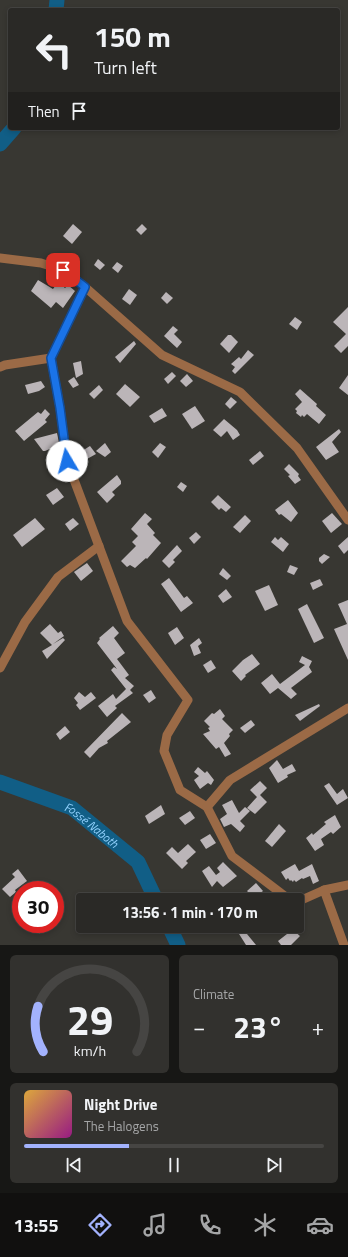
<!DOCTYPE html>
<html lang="en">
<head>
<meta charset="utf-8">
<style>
  :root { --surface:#2a2926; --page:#32312e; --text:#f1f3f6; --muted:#a5a6a7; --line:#464543; --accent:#a3b2fd }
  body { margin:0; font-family:"Titillium Web",sans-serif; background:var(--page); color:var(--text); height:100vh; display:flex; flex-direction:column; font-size:15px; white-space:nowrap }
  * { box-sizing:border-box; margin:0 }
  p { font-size:13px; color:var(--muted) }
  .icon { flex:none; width:22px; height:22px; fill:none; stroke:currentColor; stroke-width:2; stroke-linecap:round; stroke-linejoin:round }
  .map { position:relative; height:945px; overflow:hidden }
  .details { display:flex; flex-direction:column; gap:10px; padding:10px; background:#171715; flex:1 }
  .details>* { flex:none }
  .top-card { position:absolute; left:8px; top:8px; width:332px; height:122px; border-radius:4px; box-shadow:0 2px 6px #0003,0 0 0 1px var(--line); background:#2a2926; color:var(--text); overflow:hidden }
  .speed { position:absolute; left:12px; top:881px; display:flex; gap:8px; font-size:20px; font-weight:700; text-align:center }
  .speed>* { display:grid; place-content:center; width:52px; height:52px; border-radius:50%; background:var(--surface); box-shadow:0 2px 6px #0003,0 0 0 1px var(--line); line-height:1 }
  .speed .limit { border:6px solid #d22; background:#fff; color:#111 }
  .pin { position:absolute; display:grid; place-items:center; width:34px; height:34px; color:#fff; margin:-17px; border-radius:8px; box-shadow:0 2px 6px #0006 }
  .me { position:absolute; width:44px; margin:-22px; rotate:352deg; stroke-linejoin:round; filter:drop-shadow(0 0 3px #0008) }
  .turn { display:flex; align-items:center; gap:14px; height:84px; padding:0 20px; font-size:18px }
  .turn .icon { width:52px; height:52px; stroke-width:2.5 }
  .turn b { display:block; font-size:28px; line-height:34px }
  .then { display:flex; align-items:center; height:38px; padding:0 20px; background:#0003; gap:8px; font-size:15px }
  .big { font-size:30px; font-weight:700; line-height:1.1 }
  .details .card { flex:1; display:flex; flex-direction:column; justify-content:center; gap:6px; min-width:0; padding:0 14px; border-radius:6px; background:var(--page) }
  .details .dial { align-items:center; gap:0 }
  .dial svg { height:104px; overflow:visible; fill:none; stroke:var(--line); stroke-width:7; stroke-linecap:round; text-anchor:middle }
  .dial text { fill:var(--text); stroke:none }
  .song { display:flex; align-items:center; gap:12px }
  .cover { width:48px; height:48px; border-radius:6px; background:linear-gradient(135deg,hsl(40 70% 55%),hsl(310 70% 35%)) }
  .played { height:4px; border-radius:2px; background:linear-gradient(90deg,var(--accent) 35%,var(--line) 35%) }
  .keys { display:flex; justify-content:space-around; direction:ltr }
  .heat { display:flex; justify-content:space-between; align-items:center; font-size:22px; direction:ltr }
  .details .tiles { flex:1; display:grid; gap:10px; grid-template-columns:1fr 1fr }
  .card:last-child { grid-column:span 2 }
  .trip { position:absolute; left:76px; top:893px; width:228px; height:40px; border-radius:4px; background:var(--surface); box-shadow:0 2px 6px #0003,0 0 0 1px var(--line); font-weight:700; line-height:40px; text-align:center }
  .menu { display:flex; height:64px; justify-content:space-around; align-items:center; background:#11100f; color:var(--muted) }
  .menu .icon { width:28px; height:28px }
  .menu .on { color:var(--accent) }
  .menu b { font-size:18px; color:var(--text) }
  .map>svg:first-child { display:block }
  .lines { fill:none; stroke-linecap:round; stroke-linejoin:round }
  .river { stroke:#115e86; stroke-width:15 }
  .building { fill:#bbb5b8 }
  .street { stroke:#9b6a46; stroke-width:9 }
  .route-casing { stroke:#114b97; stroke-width:10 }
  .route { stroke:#1a73e8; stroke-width:7 }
  .labels { text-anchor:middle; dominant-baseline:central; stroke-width:4; stroke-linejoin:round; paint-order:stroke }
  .water-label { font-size:12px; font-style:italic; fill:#91d1fd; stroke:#1f1e1c }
</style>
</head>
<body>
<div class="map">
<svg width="348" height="945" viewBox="0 0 348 945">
  <rect width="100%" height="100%" fill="#383732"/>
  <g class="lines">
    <g class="river">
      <polyline points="56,10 57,0"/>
      <polyline points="0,144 14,128"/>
      <path id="s1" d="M0 782 72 808 138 862 156 900"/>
      <polyline points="169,926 178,945"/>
    </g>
  </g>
  <g class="building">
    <polygon points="73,224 82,232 72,244 63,236"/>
    <polygon points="142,224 147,229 141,235 136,230"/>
    <polygon points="98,259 105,265 100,270 94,265"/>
    <polygon points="117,262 123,266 118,273 112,268"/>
    <polygon points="38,280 53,289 58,282 65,288 68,285 75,291 63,308 56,302 51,308 31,291"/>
    <polygon points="129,289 137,295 130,305 122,299"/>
    <polygon points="166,292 173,298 167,304 161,298"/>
    <polygon points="348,307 348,346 341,353 334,346 346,334 333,322"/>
    <polygon points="295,317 302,322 297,330 289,324"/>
    <polygon points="173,326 178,330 174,334 182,342 177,348 164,336"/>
    <polygon points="228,335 231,335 238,342 229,353 220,344"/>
    <polygon points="134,341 136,344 120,363 115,357"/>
    <polygon points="248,350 254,355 235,374 232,371 235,367 231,364 239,357 241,359"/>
    <polygon points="81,361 83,374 76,378 73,363"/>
    <polygon points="172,372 176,376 168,384 164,379"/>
    <polygon points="187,374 193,381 186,387 180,381"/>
    <polygon points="348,375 348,395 339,388"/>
    <polygon points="74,377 79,385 73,388 68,381"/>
    <polygon points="41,381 45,387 39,391 28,394 25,385"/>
    <polygon points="125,384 140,397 130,407 116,394"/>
    <polygon points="99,385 103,390 94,399 89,394"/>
    <polygon points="300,389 317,404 316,406 326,415 319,424 307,414 304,417 302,415 301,417 296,413 297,411 295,409 302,402 295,394"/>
    <polygon points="231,397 237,402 230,409 225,404"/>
    <polygon points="195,406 205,421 192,429 182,414"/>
    <polygon points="162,408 167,416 154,423 149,416"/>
    <polygon points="45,409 50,414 45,420 47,422 24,441 15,431 38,412 41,414"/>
    <polygon points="224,419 237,430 240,435 233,440 227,431 221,437 213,430"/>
    <polygon points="339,429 341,432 332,442 339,452 326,460 316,447"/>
    <polygon points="57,433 59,443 57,446 45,451 43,451 34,439"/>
    <polygon points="105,443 111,452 105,457 96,451"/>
    <polygon points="160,443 166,447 158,458 152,452"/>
    <polygon points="90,446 96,454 87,459 82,451"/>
    <polygon points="260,451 264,456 253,465 249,460"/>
    <polygon points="289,464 299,474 298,476 301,480 295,484 288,476 290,475 284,469"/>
    <polygon points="117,475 121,481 121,484 112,492 115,495 107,503 97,492"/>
    <polygon points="181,482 187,486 183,492 177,487"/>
    <polygon points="57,488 64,497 53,505 46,495"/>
    <polygon points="218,495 231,507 226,512 221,508 219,510 211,502"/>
    <polygon points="288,500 298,513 291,522 281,514 279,515 275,510"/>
    <polygon points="145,513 152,519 147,524 155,533 153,535 161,543 147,559 146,558 135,568 130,565 127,567 121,561 136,546 132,542 138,536 131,529"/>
    <polygon points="332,513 342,524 331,533 322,521"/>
    <polygon points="245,515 251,521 240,533 233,527"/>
    <polygon points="35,518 45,529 22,547 13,535"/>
    <polygon points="73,518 79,524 70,531 65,524"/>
    <polygon points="196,532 201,537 194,544 189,538"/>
    <polygon points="275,537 278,540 281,537 289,544 283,552 271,542"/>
    <polygon points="348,537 348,550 344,554 338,546"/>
    <polygon points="177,545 182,551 173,560 175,562 169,568 162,561"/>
    <polygon points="324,554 330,557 322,564 319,561 319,558"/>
    <polygon points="87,563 93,571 81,581 74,572"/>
    <polygon points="290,565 298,568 294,575 287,572"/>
    <polygon points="223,568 231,576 227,580 219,574"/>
    <polygon points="169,578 184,598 187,596 193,603 181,612 161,584"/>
    <polygon points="320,579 323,585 313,590 310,583"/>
    <polygon points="269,585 278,605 265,611 255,591"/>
    <polygon points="226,589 232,597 223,603 218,596"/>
    <polygon points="348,600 348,660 334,629 347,624 338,604"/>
    <polygon points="307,604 324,638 314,643 298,609"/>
    <polygon points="50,624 58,633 61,631 64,636 53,644 63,638 65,640 47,659 42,651 52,645 40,633"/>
    <polygon points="113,626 119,633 114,638 125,653 117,659 129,675 125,678 134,686 130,690 133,693 115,706 117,708 107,717 98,706 113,694 116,699 126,689 111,670 114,667 117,669 97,643 100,639 99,638"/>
    <polygon points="177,627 184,638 175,645 168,633"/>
    <polygon points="199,638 202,643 198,646 201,653 194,656 190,645"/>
    <polygon points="252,654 260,664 245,675 246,676 241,681 232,671 243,660"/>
    <polygon points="302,656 312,661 309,667 312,672 291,688 297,694 291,699 278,688 270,694 261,683 272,674 280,684 305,665 299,662"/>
    <polygon points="211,660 216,668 208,673 203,665"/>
    <polygon points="151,690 156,698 149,703 143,695"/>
    <polygon points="79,692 85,697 91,692 96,698 80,710 76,705 78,703 74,698"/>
    <polygon points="319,704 320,706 300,721 295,715"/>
    <polygon points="220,709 225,716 222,719 233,730 229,734 230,736 224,743 231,754 225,757 219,747 216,749 203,734 210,731 208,728 210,727 204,721 212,713 214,714"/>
    <polygon points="122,713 131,722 107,741 108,743 99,748 90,758 84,752"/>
    <polygon points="251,720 255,725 245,733 240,728"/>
    <polygon points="65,726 70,732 60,740 56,734"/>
    <polygon points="277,760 283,769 292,764 296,771 287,775 288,777 278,783 269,768"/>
    <polygon points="198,767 205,773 207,771 214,780 211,785 208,783 200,789 194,780 199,776 194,772"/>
    <polygon points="260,781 267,788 260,795 267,802 255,814 247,808 257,797 250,790"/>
    <polygon points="329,783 337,794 343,789 348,798 337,805 324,786"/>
    <polygon points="232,800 239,813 245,807 250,811 240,821 245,826 240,832 231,824 224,827 220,819 227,814 222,805"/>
    <polygon points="161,805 165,814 149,824 145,816"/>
    <polygon points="190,811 195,818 185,825 179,818"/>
    <polygon points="335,815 341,827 333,834 331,832 321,839 324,845 315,851 306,838 312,833 313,835 326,824 324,822"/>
    <polygon points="279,824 286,831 272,847 265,841"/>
    <polygon points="210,834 216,843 206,849 200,840"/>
    <polygon points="188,844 196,852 186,861 188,863 182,869 166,853 172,847 178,853"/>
    <polygon points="223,862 237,876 223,887 217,881 212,887 202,871 209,866 216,875 220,872 217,868"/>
    <polygon points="295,864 299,871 312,864 319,881 313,884 310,876 303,879 302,878 296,882 294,880 293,882 291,880 290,881 288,878 286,880 281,872"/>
    <polygon points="18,869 27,881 15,890 16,892 10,897 2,889 15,877 12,874"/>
    <polygon points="256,883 263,891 254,898 247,891"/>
    <polygon points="32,924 41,924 45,930 39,934"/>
    <polygon points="234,926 242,926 247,934 256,945 246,945"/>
    <polygon points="280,926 300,926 294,931 300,936 291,945 281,945 278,941 287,934"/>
  </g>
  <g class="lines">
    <g class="street">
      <polyline points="0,258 41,263 63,270 85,287 162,355 240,392 297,448 348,520"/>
      <polyline points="85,287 51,358 60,408 67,461 127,621 188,700 167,735 164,751 180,790 207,807 232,856 290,900"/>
      <polyline points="0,367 5,365 51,358"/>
      <polyline points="0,668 25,622 58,577 99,546"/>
      <polyline points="207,807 230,780 348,708"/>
      <polyline points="324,890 348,885"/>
      <polyline points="297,902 324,890 344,945"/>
    </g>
  </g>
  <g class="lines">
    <g class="route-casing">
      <polyline id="route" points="63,270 85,287 51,358 60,408 67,461"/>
    </g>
    <use href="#route" class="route"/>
  </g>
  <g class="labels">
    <g class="water-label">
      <text stroke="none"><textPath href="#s1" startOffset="102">Fossé Naboth</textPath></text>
    </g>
  </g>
</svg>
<div class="speed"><div class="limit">30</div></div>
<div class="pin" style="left:63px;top:270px;background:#d93025"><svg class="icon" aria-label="arrive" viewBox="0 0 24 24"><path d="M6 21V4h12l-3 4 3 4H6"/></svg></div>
<svg class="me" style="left:67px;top:461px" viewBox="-20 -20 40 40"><circle r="19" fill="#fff"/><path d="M0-13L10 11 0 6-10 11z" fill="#1a73e8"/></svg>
<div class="trip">13:56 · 1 min · 170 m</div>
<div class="top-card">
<div class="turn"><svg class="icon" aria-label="left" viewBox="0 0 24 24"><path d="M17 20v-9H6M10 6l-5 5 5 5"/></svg><div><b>150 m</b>Turn left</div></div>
<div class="then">Then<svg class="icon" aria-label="arrive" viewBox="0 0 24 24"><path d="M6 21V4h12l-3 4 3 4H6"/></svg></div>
</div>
</div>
<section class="details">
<div class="tiles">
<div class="card dial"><svg viewBox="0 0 100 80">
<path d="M14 69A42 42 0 1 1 86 69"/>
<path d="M14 69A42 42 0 0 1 10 34" stroke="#a3b2fd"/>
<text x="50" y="56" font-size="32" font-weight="700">29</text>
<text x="50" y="72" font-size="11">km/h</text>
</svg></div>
<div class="card"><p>Climate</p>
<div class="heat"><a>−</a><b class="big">23°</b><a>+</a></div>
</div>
<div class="card">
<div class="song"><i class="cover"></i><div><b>Night Drive</b><p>The Halogens</p></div></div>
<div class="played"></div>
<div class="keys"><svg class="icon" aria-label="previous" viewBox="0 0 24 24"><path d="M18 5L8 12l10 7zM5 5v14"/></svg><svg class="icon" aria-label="pause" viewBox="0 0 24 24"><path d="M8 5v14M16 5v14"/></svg><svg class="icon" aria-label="next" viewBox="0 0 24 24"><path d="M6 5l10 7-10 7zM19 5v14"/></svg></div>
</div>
</div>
</section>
<nav class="menu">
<b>13:55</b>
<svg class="icon on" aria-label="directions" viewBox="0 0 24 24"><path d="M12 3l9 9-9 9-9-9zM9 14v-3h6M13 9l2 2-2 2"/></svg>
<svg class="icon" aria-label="music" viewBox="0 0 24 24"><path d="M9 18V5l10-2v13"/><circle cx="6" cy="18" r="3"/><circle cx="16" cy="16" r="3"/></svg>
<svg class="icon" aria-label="phone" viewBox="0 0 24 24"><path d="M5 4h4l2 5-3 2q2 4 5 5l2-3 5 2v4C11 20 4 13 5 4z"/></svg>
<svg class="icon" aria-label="climate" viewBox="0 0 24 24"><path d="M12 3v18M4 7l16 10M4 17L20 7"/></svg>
<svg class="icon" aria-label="car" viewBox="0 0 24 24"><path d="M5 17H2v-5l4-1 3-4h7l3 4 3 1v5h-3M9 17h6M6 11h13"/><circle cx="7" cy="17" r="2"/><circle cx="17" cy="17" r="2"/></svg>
</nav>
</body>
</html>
